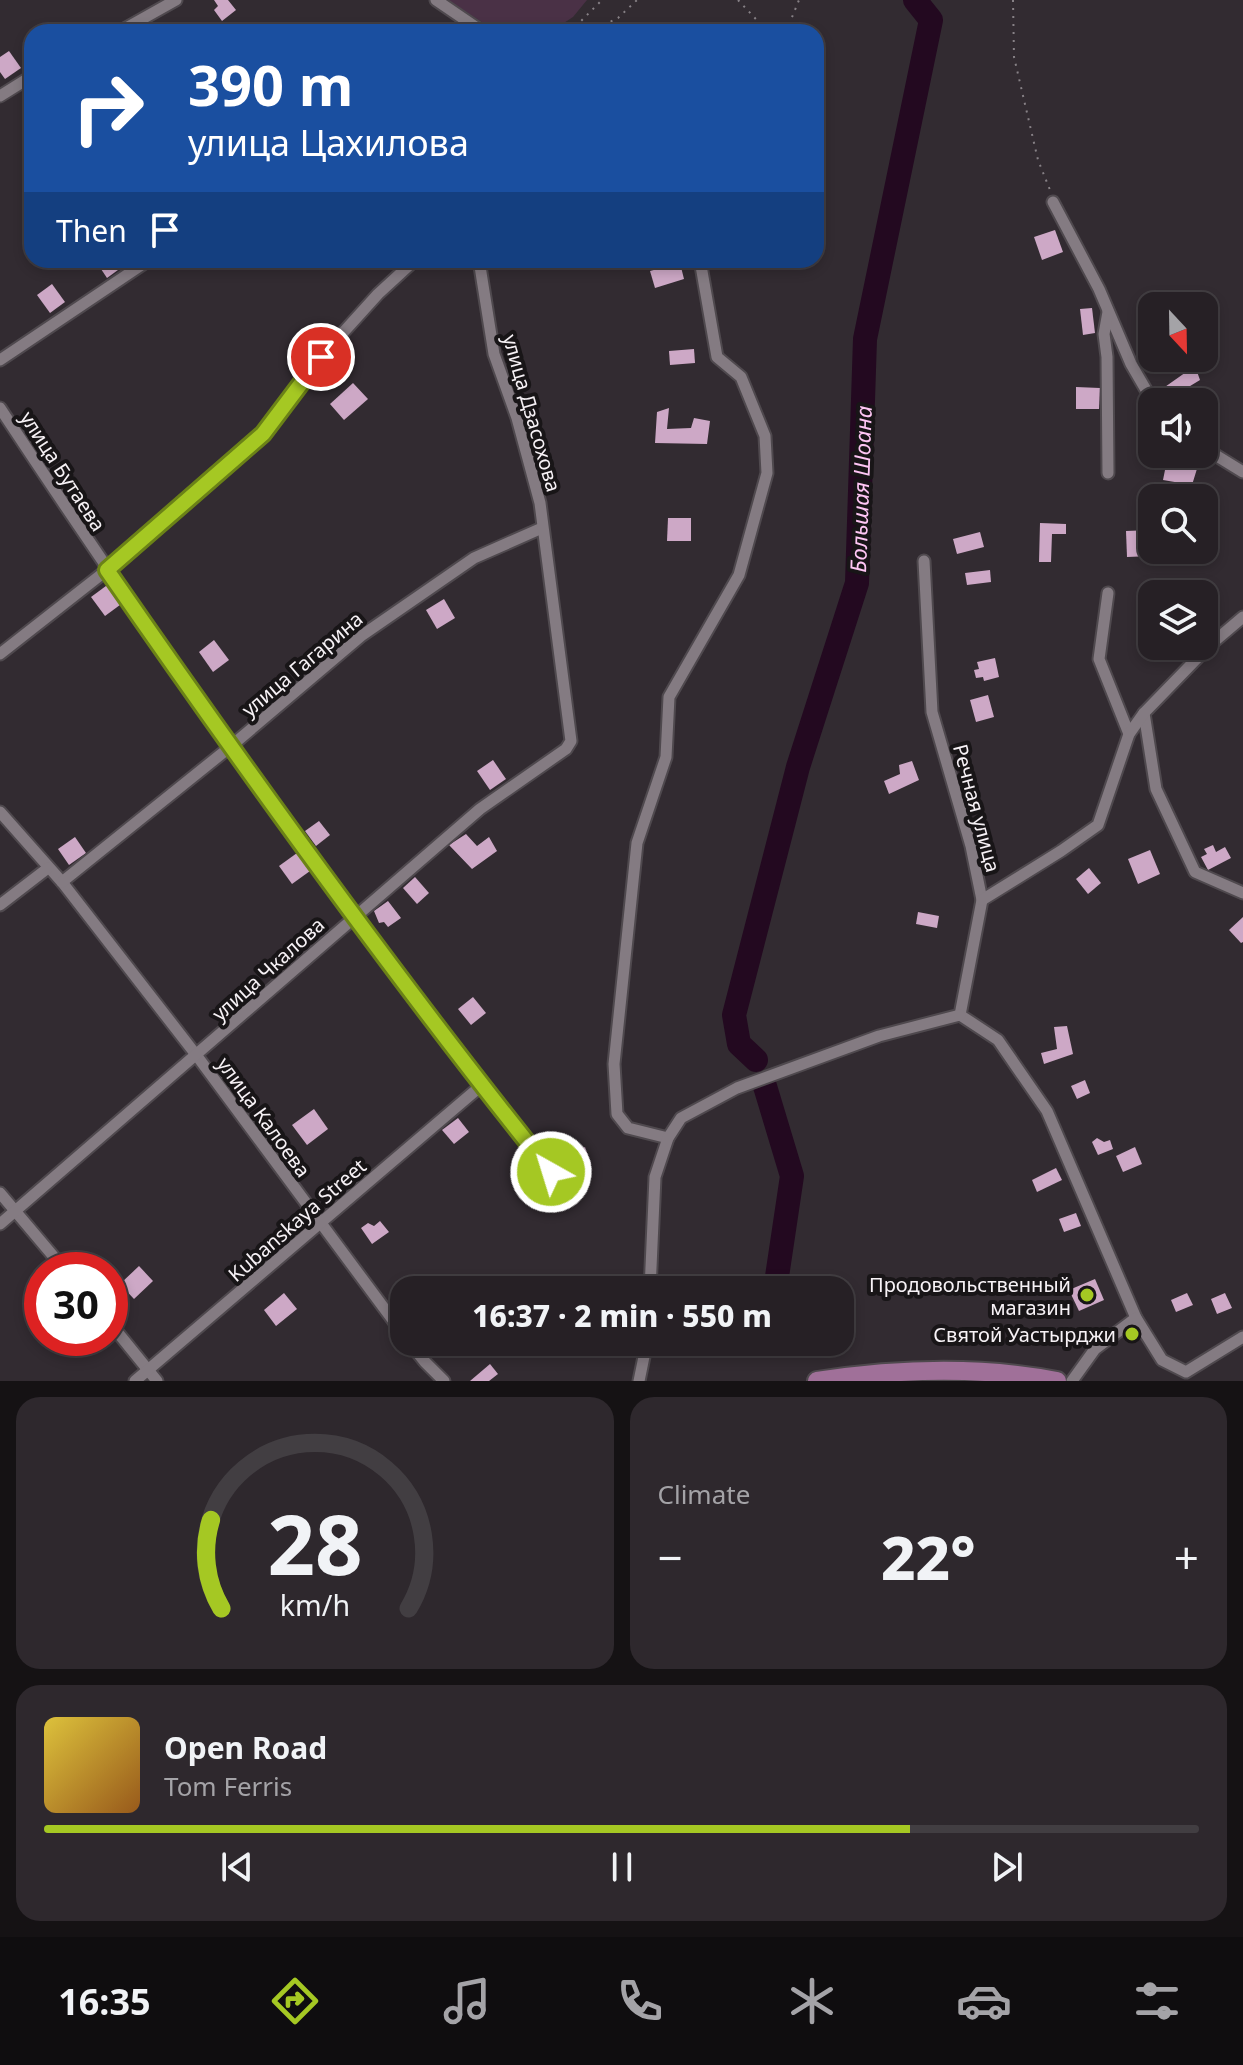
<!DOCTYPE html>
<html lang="en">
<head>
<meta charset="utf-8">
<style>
  :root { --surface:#262025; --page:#2e282d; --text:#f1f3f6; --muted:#a4a3a7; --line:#423e42; --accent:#a5c823 }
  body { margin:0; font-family:"Noto Sans",sans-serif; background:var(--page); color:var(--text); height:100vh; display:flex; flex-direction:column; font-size:30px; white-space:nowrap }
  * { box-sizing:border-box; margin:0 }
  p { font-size:26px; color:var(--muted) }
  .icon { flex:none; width:44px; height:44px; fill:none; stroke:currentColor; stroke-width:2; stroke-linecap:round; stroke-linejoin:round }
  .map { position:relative; height:1381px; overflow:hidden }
  .drawer { display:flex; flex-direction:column; gap:16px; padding:16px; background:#151214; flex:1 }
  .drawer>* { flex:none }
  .hud { position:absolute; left:24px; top:24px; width:800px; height:244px; border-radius:24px; box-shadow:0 4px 12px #0003,0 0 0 2px var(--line); background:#1a4fa0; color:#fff; overflow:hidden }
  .needle { width:52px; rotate:158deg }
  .buttons { position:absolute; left:1138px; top:292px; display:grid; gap:16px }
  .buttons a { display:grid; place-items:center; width:80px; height:80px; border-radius:16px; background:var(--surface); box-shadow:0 4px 12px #0003,0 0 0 2px var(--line); font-size:40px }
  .speed { position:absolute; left:24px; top:1252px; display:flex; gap:16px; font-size:40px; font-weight:700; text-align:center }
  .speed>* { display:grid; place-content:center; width:104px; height:104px; border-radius:50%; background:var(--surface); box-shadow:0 4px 12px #0003,0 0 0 2px var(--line); line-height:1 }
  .speed .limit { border:12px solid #d22; background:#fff; color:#111 }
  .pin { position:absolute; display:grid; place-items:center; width:68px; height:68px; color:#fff; margin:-34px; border:4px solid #fff; border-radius:50%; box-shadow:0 2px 8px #0007 }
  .me { position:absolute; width:88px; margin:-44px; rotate:321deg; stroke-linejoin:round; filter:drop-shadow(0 0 6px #0008) }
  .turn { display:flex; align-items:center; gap:28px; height:168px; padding:0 32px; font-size:36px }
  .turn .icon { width:104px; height:104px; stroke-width:2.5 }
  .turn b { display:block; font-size:56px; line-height:68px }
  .then { display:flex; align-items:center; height:76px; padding:0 32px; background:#0003; gap:16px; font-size:30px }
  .big { font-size:60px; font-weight:800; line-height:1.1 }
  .drawer .widget { flex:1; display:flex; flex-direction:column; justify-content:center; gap:12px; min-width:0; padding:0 28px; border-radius:24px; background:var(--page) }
  .drawer .dial { align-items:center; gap:0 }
  .dial svg { height:208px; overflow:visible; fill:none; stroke:var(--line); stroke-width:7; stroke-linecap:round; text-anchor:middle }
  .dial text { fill:var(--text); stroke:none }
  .song { display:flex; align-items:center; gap:24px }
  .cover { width:96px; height:96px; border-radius:12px; background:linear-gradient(135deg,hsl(50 70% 55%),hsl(30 70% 35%)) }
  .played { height:8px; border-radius:4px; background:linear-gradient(90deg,var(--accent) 75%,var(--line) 75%) }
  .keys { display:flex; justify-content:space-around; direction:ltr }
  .heat { display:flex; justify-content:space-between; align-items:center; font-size:44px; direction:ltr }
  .drawer .tiles { flex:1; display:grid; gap:16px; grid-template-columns:1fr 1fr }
  .widget:last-child { grid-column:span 2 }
  .trip { position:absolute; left:390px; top:1276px; width:464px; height:80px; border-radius:24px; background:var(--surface); box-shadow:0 4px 12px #0003,0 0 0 2px var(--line); font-weight:800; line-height:80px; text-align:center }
  .tabs { display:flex; height:128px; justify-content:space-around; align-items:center; background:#0f0d0f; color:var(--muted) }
  .tabs .icon { width:56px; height:56px }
  .tabs .selected { color:var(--accent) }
  .tabs b { font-size:36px; color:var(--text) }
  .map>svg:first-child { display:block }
  .green { fill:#4a3146 }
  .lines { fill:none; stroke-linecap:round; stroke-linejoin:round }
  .river { stroke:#230920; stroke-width:24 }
  .building { fill:#cda8c6 }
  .minor-casing { stroke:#4f494e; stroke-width:15 }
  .primary-casing { stroke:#4f494e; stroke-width:22 }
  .path { stroke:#878186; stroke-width:2; stroke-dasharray:2 6; stroke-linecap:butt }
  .minor { stroke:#847b82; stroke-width:11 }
  .primary { stroke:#a07099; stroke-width:18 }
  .route-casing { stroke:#6b8217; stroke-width:20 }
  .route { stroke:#a5c823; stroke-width:14 }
  .poi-dot { fill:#a5c823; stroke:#181517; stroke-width:3 }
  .labels { text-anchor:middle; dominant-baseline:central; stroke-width:8; stroke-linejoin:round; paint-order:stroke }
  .street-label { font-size:20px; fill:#f7f2f6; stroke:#181517 }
  .poi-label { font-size:20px; fill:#f7f2f6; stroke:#181517; text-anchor:end }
  .water-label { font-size:22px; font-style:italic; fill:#ffc6f5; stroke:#181517 }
</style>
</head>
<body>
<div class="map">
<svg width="1243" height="1381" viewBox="0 0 1243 1381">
  <rect width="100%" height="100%" fill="#322b31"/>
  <polygon class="green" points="448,0 587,0 573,17 550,32 497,32"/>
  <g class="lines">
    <g class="river">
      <polyline points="756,1060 739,1044 734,1015 798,767 857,583 865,339 931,20 915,0"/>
      <polyline points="764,1083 792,1176 775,1290"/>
    </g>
  </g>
  <g class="building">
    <polygon points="214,0 228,0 236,10 222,21 214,10 218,6"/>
    <polygon points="177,22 182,32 155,32"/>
    <polygon points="9,51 21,68 5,79 0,72 0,57"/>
    <polygon points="1055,230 1063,252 1042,260 1034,237"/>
    <polygon points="95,260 111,260 118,270 107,278"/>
    <polygon points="680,263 684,279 655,288 650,271"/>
    <polygon points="52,284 65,302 50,313 37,295"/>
    <polygon points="1092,308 1095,333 1083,335 1080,309"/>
    <polygon points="694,349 695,363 670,365 669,351"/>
    <polygon points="1194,363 1200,380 1167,400 1162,389 1189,370 1186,365"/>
    <polygon points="353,383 368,399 344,420 330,404"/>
    <polygon points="1076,387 1100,388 1099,409 1076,409"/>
    <polygon points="1201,395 1214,410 1204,419 1204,402 1193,402"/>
    <polygon points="669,408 667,429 691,428 694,418 710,421 707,444 655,443 657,412"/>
    <polygon points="1188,454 1200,459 1192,485 1163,480 1165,470 1183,470"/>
    <polygon points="668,518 691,518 691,541 667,541"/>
    <polygon points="1040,523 1066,524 1066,534 1052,534 1051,562 1039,562"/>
    <polygon points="1151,530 1152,556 1127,557 1126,531"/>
    <polygon points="980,532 984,547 957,554 953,539"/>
    <polygon points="990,570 991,582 967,585 965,573"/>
    <polygon points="110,583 124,602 105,616 91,597"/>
    <polygon points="444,599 455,618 437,629 426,610"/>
    <polygon points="214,640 229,660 213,672 199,652"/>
    <polygon points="995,658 999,677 984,681 983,677 976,678 974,670 979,669 977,662"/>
    <polygon points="988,695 994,717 976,722 970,700"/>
    <polygon points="493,760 506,779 490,790 477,771"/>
    <polygon points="912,761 919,780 889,794 884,781 900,774 899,765"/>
    <polygon points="319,821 330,835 316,846 305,831"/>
    <polygon points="466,834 477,846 489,837 497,851 472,869 449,845"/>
    <polygon points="75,837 86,853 69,865 58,849"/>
    <polygon points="1213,845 1216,852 1225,847 1231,858 1208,870 1201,857 1207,854 1204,849"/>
    <polygon points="1150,850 1160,874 1138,884 1128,859"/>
    <polygon points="297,853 310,871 292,884 279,866"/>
    <polygon points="1089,868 1101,883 1088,894 1076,879"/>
    <polygon points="415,877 429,893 417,904 403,888"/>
    <polygon points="388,901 401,918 388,927 384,922 379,923 374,911"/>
    <polygon points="918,912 939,916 937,928 916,924"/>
    <polygon points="1243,917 1243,942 1241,943 1229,930"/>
    <polygon points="473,997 486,1013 471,1025 458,1009"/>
    <polygon points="1067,1026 1073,1054 1044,1064 1041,1053 1057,1049 1054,1027"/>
    <polygon points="1085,1080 1090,1093 1077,1099 1071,1086"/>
    <polygon points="314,1109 328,1129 307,1145 292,1125"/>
    <polygon points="458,1118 469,1132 454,1144 442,1130"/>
    <polygon points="1097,1138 1104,1142 1110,1140 1113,1149 1098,1155 1092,1142"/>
    <polygon points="585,1147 591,1164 561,1175 555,1157"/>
    <polygon points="1135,1147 1142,1164 1123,1172 1116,1156"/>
    <polygon points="1056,1168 1062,1180 1037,1192 1032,1180"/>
    <polygon points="1076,1213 1081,1226 1064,1232 1059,1219"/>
    <polygon points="380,1221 389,1232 372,1244 361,1228 368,1223 374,1226"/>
    <polygon points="139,1266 153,1281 134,1299 120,1284"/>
    <polygon points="1095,1279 1104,1300 1079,1311 1069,1290"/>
    <polygon points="284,1293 297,1309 276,1326 264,1310"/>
    <polygon points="1187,1293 1193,1305 1176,1312 1171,1300"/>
    <polygon points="1225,1293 1232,1308 1217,1314 1211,1299"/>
    <polygon points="465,1342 482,1342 486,1348 475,1356"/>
    <polygon points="490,1364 498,1374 489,1381 470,1381"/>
  </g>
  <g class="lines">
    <g class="minor-casing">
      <g id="minor">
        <polyline points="436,0 483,32"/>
        <polyline points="119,32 176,0"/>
        <polyline points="0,96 32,76"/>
        <polyline points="1053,202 1099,289 1131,364 1153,402"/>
        <polyline points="0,360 149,260"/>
        <path d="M0 408C173 670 355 927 551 1172"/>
        <polyline points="1204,448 1243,472"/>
        <polyline points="1108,473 1107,357 1104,334 1108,312"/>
        <polyline points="924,561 932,712 971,846 982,900 960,1015 998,1040 1047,1111 1136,1318 1162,1360 1186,1372 1243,1337"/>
        <polyline points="1108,593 1099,659 1129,734"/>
        <polyline points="0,654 107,570 263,434 321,357 378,294 415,260"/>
        <polyline points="1144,713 1156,789 1195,872 1243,893"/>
        <polyline points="0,812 62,882 197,1056 404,1335"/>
        <polyline points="62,882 230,747 361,636 474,558 542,528"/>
        <polyline points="982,900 1061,851 1098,825 1129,734 1144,713 1210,645 1243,617"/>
        <polyline points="0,905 48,868"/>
        <polyline points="668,1138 628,1128 617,1114 614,1064 637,843 666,757 669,697 739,575 767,473 765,436 741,377 717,357 700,260"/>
        <polyline points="0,1193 65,1270"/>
        <polyline points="0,1224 480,809 566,749 571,741 540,503 517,418 494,354 479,260"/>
        <polyline points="650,1290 655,1177 668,1138 681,1118 737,1088 879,1036 960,1015"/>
        <polyline points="110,1323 157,1381"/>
        <polyline points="409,1342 425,1362 444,1381"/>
        <polyline points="135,1381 482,1085"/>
        <polyline points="639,1381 647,1342"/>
        <polyline points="1072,1381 1095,1349 1136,1318"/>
      </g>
    </g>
    <g class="primary-casing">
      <path id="primary" d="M817 1381C895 1369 979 1366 1057 1381"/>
    </g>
    <g class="path">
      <polyline points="738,0 768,32"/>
      <polyline points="1013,0 1014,57 1038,160 1050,190"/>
      <polyline points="570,32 602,0"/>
      <polyline points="589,32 618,18 637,0"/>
      <polyline points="786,32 799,0"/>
    </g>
    <use href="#minor" class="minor"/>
    <use href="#primary" class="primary"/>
  </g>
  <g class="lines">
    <g class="route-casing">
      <path id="route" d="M321 357 263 434 107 570C249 775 395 978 551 1172"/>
    </g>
    <use href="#route" class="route"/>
  </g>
  <g class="poi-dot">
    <circle cx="1087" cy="1295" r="8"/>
    <circle cx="1132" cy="1334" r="8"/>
  </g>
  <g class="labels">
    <g class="street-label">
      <text transform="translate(532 413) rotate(74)">улица Дзасохова</text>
      <text transform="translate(63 471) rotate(57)">улица Бутаева</text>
      <text transform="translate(302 664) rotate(-40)">улица Гагарина</text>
      <text transform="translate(977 808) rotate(75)">Речная улица</text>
      <text transform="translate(268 969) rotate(-42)">улица Чкалова</text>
      <text transform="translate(264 1117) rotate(54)">улица Калоева</text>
      <text transform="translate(297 1220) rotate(-41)">Kubanskaya Street</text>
    </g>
    <g class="poi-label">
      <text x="1071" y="1284">Продовольственный<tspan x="1071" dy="23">магазин</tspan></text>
      <text x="1116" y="1334">Святой Уастырджи</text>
    </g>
    <g class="water-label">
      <text transform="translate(860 489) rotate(-88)">Большая Шоана</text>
    </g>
  </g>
</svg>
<div class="buttons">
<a><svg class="needle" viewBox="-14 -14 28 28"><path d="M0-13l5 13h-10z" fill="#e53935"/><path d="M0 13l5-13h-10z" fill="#a4a3a7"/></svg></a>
<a><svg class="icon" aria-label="sound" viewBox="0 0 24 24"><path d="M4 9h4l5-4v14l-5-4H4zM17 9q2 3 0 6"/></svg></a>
<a><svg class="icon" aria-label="search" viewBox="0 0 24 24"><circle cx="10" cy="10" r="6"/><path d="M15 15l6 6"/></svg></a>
<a><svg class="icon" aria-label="layers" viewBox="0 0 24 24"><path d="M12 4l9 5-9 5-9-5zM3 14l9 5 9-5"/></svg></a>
</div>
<div class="speed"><div class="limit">30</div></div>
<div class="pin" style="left:321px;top:357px;background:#d93025"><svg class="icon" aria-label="arrive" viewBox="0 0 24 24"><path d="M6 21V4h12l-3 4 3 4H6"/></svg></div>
<svg class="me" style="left:551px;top:1172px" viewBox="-20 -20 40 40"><circle r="17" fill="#a5c823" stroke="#fff" stroke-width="3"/><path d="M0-11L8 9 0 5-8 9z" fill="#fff"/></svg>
<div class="trip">16:37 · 2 min · 550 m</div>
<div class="hud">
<div class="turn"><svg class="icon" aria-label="right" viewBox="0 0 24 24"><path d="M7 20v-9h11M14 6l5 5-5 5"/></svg><div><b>390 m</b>улица Цахилова</div></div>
<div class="then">Then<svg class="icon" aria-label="arrive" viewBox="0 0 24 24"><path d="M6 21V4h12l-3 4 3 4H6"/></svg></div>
</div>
</div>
<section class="drawer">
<div class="tiles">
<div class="widget dial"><svg viewBox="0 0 100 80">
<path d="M14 69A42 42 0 1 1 86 69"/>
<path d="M14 69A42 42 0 0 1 10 35" stroke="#a5c823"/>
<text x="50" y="56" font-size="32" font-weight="700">28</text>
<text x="50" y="72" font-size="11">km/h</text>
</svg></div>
<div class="widget"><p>Climate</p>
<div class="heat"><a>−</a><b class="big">22°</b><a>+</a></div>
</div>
<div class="widget">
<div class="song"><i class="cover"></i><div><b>Open Road</b><p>Tom Ferris</p></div></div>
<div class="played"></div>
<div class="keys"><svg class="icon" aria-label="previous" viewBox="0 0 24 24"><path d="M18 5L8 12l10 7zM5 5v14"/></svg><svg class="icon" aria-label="pause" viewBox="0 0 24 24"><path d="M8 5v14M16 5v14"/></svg><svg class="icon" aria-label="next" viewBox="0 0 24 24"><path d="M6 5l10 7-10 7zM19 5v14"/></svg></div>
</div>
</div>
</section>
<nav class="tabs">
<b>16:35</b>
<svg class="icon selected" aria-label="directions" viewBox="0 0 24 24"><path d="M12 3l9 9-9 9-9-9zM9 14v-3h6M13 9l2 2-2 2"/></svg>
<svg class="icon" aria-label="music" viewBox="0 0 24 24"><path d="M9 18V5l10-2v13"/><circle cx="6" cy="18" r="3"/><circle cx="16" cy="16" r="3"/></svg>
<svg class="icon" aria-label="phone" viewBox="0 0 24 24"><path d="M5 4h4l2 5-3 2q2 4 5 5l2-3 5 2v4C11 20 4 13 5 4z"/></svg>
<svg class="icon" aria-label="climate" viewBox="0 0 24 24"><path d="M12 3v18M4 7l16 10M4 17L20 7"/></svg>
<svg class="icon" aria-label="car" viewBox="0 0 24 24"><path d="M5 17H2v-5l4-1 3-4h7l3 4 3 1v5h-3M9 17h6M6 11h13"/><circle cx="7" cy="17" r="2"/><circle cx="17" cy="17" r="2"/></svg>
<svg class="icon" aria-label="filters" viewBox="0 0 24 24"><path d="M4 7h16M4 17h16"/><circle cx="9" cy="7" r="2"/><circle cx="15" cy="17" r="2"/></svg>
</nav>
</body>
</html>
